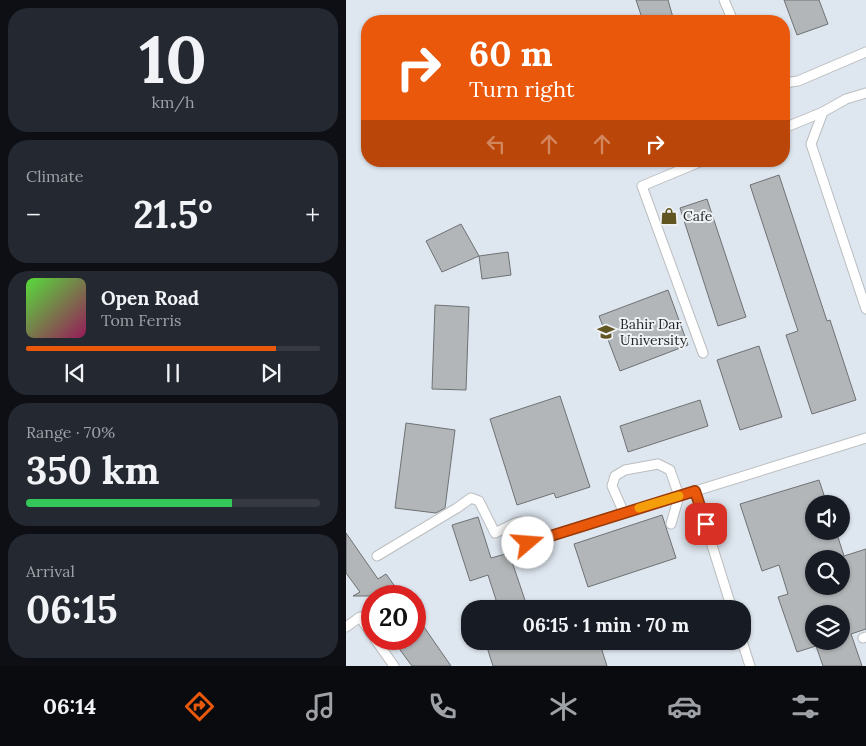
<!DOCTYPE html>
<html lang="en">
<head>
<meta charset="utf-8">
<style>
  :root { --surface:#171b24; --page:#242831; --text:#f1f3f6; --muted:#9ea1a6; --line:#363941; --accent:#ea580c }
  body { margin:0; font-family:Lora,serif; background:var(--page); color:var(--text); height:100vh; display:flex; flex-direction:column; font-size:19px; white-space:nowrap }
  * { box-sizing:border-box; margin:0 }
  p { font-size:16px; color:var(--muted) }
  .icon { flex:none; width:28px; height:28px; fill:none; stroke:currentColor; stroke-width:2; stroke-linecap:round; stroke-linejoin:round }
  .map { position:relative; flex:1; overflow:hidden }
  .panel { display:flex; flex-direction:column; gap:8px; padding:8px; background:#0d0f14; width:346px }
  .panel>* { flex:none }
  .banner { position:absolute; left:15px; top:15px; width:429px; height:152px; border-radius:20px; box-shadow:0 1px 4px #0004; background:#ea580c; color:#fff; overflow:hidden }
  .fabs { position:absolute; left:459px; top:495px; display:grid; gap:10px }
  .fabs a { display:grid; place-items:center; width:45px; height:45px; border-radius:50%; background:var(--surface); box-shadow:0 1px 4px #0004; font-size:25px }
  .speed { position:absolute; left:15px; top:585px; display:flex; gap:10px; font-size:25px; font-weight:700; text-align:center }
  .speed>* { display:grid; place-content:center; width:65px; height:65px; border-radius:50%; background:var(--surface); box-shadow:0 1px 4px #0004; line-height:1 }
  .speed .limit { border:8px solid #d22; background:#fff; color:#111 }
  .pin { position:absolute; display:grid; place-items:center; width:42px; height:42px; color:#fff; margin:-21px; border-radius:10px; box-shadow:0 2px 8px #0006 }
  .me { position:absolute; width:55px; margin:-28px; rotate:72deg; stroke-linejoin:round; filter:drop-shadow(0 0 4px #0008) }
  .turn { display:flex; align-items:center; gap:18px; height:105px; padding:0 25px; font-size:22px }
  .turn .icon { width:65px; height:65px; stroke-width:2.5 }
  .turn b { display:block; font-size:35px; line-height:42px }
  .lanes { display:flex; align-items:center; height:48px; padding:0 25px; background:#0003; justify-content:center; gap:25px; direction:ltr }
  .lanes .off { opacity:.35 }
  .big { font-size:38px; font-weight:700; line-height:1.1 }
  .panel .card { flex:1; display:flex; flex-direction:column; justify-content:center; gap:8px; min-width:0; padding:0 18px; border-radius:20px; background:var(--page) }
  .panel .dial { align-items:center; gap:0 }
  .dial b { font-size:65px; line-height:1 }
  .song { display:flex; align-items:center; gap:15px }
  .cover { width:60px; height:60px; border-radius:8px; background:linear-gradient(135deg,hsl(110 70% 55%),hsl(330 70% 35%)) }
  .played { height:5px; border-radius:2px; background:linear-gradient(90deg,var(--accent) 85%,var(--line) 85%) }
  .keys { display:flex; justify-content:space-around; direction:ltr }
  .heat { display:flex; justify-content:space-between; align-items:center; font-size:28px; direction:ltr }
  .charge { height:8px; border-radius:4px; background:linear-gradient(90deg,#34c759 70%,var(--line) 0) }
  .trip { position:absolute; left:115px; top:600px; width:290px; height:50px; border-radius:20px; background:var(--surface); box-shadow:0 1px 4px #0004; font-weight:700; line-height:50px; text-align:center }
  .tabs { display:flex; height:80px; justify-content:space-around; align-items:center; background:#090b0e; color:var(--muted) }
  .tabs .icon { width:35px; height:35px }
  .tabs .active { color:var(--accent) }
  .tabs b { font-size:22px; color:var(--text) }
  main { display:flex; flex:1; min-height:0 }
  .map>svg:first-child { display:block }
  .built { fill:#dee6ef; fill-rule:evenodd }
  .building { fill:#b3b6b8; stroke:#6f7274; fill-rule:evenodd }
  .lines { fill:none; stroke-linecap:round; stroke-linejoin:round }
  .service-casing { stroke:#bbbec0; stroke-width:11 }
  .service { stroke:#fff; stroke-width:9 }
  .route-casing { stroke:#983908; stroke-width:12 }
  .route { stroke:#ea580c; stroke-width:9 }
  .slow { stroke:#f59e0b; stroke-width:9 }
  .labels { text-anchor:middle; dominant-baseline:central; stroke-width:4; stroke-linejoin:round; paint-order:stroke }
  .poi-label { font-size:14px; fill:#242526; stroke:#eff2f5; text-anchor:start }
</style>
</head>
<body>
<main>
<section class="panel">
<div class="card dial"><b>10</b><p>km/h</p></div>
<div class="card"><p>Climate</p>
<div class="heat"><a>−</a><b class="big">21.5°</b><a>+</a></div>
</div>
<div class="card">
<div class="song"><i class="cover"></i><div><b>Open Road</b><p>Tom Ferris</p></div></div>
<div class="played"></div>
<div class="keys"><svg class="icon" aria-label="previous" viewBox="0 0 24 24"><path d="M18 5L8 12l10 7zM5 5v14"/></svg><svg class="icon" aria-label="pause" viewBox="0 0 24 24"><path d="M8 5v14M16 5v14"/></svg><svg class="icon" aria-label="next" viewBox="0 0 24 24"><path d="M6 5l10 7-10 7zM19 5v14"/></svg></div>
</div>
<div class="card"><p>Range · 70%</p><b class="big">350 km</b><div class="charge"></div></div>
<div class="card"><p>Arrival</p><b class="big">06:15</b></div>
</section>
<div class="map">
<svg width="520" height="666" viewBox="0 0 520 666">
  <rect width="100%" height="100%" fill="#eff2f5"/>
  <path class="built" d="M0 0H520V666H0ZM21 21H438V161H21ZM468 504H495V531H468ZM468 559H495V586H468ZM26 596H69V639H26ZM124 609H396V641H124ZM468 614H495V641H468Z"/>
  <g class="building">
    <polygon points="290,0 322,0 328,21 297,21"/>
    <polygon points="438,0 473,0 482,24 451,35"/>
    <polygon points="433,175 481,321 484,320 510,400 466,414 440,335 452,331 404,185"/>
    <polygon points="361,199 400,317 372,326 334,208"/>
    <polygon points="115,224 133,256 96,272 80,241"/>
    <polygon points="162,252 165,275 136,279 133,256"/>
    <polygon points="322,290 342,345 274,371 253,316"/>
    <polygon points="89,305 123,307 120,390 86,389"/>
    <polygon points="413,346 436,417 394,430 371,360"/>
    <polygon points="214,396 244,487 210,498 208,493 171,505 144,419"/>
    <polygon points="354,400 362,426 282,452 274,426"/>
    <polygon points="60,423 109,430 99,508 90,513 49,508"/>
    <path d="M473 480 481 504H468V531H490L498 556 520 549V629L505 634 516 666H477L470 646 451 652 432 597 442 594 433 565 416 571 394 504ZM468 559H495V586H468ZM468 614H495V641H468Z"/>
    <polygon points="316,515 330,558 242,587 228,544"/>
    <polygon points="132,517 145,558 163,553 182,609 153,609 142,575 124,581 106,525"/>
    <polygon points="0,533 32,579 40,574 56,596 7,596 14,592 0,573"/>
    <polygon points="69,614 105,666 66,666 46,639 69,639"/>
    <polygon points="139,641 253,641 261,666 147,666"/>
  </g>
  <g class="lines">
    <g class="service-casing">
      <g id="service">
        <polyline points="378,0 387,21"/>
        <polyline points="438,83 452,81 520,52"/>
        <polyline points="520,93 500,99 477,112 465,144 520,309"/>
        <polyline points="438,128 477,112"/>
        <polyline points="356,161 296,186 357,353"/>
        <polyline points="349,491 386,609"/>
        <polyline points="278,513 266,486 269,476 279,470 312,464 324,470 333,496 325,524"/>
        <polyline points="31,556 111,508 125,498 133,501 149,533 169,523 175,522 181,527 182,543 520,438"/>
        <polyline points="0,627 14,617 26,635"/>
        <polyline points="517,638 520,637"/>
        <polyline points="29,639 48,666"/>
        <polyline points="396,641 404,666"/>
      </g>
    </g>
    <use href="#service" class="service"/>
  </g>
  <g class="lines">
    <g class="route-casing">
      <polyline id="route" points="182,543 349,491 360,524"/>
    </g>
    <use href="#route" class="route"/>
    <polyline class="slow" points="293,508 333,496"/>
  </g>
  <defs>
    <g id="shop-bare" transform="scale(1.35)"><path d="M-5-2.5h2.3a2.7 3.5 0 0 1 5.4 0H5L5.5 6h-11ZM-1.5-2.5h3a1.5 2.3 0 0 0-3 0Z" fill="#615622" stroke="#eff2f5" stroke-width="2.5" paint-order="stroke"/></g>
    <g id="university-bare" transform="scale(1.35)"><path d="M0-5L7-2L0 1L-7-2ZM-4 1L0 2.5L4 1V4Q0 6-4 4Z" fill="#615622" stroke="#eff2f5" stroke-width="2.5" paint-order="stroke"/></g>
  </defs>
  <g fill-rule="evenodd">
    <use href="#shop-bare" x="323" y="216"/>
    <use href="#university-bare" x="260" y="332"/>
  </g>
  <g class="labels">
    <g class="poi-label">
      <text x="337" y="216">Cafe</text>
      <text x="274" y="324">Bahir Dar<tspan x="274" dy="16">University</tspan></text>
    </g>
  </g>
</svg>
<div class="fabs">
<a><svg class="icon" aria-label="sound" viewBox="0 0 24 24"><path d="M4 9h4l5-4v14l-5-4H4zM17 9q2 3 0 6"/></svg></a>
<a><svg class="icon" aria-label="search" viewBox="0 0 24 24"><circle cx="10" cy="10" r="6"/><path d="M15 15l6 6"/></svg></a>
<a><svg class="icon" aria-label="layers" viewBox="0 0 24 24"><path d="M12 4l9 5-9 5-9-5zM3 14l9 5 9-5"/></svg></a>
</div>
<div class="speed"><div class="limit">20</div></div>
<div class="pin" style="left:360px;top:524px;background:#d93025"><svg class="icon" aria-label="arrive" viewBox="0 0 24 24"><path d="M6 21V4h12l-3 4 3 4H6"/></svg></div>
<svg class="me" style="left:182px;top:543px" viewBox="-20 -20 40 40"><circle r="19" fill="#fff"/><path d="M0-13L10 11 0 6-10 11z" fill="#ea580c"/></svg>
<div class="trip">06:15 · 1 min · 70 m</div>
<div class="banner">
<div class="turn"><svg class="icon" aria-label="right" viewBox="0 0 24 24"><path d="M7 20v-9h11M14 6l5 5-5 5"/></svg><div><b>60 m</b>Turn right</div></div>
<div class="lanes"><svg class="icon off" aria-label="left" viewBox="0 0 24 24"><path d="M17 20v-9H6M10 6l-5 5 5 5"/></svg><svg class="icon off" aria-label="ahead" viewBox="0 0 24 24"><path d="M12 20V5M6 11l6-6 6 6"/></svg><svg class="icon off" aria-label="ahead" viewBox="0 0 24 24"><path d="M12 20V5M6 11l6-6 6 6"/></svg><svg class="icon" aria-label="right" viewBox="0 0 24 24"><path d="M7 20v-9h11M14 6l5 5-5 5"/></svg></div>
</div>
</div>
</main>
<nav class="tabs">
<b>06:14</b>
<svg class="icon active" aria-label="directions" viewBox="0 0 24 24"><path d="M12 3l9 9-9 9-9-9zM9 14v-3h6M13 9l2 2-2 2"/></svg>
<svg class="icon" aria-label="music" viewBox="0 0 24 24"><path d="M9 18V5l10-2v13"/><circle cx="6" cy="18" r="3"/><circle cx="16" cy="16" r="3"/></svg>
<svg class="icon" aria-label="phone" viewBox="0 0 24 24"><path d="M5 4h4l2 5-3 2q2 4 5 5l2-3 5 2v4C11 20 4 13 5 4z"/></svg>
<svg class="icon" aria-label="climate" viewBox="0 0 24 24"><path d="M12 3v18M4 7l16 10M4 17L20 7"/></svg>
<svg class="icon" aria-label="car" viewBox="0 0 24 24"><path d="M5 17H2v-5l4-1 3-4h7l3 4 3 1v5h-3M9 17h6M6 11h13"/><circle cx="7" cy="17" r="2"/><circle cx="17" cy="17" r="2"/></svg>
<svg class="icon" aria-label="filters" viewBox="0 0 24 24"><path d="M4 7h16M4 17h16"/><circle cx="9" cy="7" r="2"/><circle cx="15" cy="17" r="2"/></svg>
</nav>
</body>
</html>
